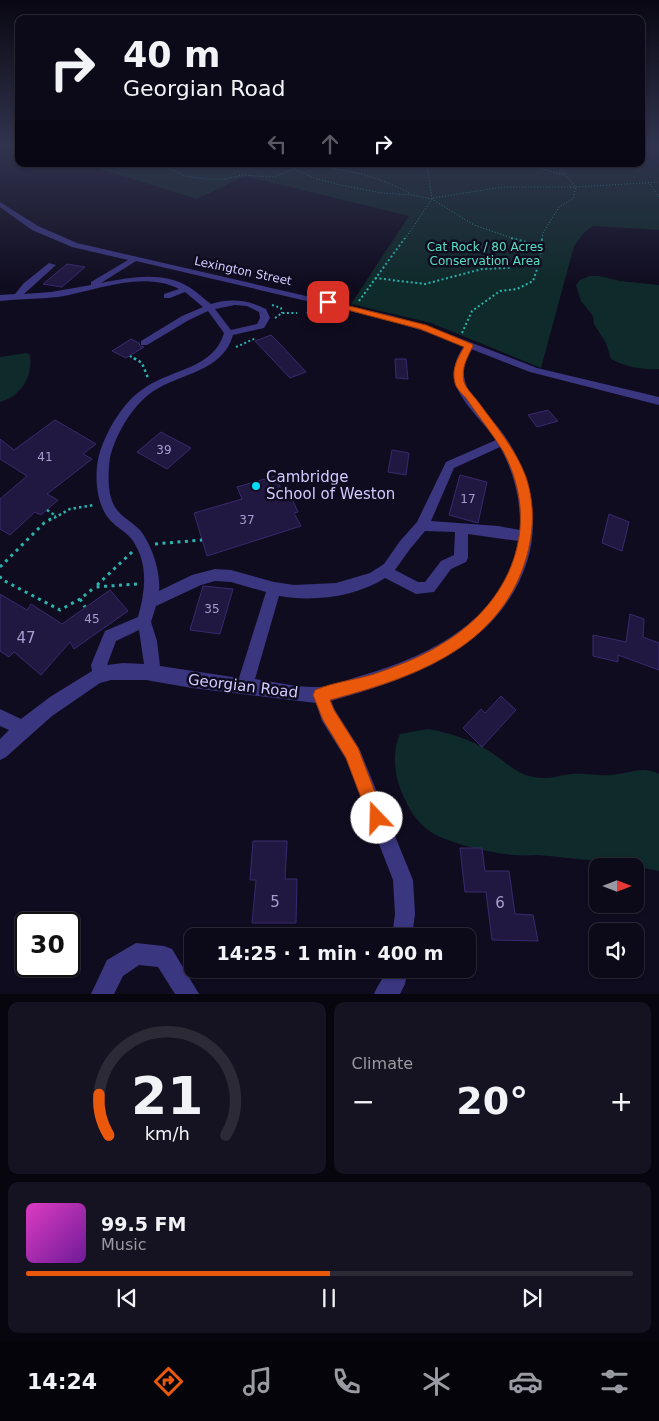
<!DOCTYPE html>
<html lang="en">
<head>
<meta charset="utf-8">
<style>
  :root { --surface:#0c0918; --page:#151221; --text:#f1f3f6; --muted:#9a9aa2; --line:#2c2a37; --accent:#ea580c }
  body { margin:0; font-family:"DejaVu Sans",sans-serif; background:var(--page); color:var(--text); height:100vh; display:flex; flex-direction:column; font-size:19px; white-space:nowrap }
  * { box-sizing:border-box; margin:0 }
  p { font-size:16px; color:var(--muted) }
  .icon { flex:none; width:28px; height:28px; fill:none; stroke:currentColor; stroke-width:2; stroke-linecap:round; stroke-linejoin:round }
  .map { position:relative; height:994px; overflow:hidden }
  .side { display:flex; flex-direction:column; gap:8px; padding:8px; background:#07050d; flex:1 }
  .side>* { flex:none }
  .banner { position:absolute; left:15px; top:15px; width:630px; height:152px; border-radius:10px; box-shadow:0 1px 4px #0004,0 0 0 1px var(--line); background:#0c0918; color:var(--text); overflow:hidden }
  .needle { width:32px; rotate:90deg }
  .tools { position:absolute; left:589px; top:858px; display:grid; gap:10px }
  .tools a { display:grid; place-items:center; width:55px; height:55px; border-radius:10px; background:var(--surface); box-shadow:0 1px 4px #0004,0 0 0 1px var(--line); font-size:25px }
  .speed { position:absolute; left:15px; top:912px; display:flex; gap:10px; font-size:25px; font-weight:700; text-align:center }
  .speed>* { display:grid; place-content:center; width:65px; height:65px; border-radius:50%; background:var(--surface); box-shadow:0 1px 4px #0004,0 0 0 1px var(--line); line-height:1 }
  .speed .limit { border:2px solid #111; border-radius:8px; background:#fff; color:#111 }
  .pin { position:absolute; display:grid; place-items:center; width:42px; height:42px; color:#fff; margin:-21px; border-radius:10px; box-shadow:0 2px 8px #0006 }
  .me { position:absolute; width:55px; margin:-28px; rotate:339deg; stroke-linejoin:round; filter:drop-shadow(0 0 4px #0008) }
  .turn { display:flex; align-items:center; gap:18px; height:105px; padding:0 25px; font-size:22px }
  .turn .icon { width:65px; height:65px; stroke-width:2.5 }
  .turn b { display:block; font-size:35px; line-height:42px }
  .lanes { display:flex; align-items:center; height:48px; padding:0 25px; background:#0003; justify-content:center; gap:25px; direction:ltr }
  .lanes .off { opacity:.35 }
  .big { font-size:38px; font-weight:700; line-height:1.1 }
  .side .tile { flex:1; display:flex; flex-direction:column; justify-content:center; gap:8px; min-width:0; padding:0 18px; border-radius:10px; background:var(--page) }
  .side .dial { align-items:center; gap:0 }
  .dial svg { height:130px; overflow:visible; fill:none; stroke:var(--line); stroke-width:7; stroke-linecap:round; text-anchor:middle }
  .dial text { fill:var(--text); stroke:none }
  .song { display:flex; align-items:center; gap:15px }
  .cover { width:60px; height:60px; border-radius:8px; background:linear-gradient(135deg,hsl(310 70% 55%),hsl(280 70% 35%)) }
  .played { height:5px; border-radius:2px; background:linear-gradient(90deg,var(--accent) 50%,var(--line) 50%) }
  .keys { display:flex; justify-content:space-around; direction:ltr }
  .heat { display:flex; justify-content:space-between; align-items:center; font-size:28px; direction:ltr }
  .side .tiles { flex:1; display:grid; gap:8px; grid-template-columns:1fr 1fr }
  .tile:last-child { grid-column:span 2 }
  .trip { position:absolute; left:184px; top:928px; width:292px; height:50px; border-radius:10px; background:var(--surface); box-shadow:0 1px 4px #0004,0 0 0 1px var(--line); font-weight:700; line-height:50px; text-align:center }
  .tab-bar { display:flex; height:80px; justify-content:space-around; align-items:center; background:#05040a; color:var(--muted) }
  .tab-bar .icon { width:35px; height:35px }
  .tab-bar .on { color:var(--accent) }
  .tab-bar b { font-size:22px; color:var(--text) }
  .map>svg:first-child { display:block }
  .green { fill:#0f2a2a }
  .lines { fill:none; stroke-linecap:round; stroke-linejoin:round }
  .stream { stroke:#0a1e41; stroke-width:2.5 }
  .building { fill:#211841; stroke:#382a6e }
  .path-far3 { stroke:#2bb3ad; stroke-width:1; stroke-dasharray:1 2; stroke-linecap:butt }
  .path-far2 { stroke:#2bb3ad; stroke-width:2; stroke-dasharray:2 2.5; stroke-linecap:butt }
  .path-far1 { stroke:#2bb3ad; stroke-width:2.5; stroke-dasharray:2.5 3; stroke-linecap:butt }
  .path { stroke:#2bb3ad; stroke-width:3; stroke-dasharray:3 4.5; stroke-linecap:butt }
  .minor { fill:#3a3680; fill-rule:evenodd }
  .route { fill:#ea580c; stroke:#983908 }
  .poi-dot { fill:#00d9f6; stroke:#100c20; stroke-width:2 }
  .labels { text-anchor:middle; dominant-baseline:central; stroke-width:5; stroke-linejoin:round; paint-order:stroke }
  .far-park-label { font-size:12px; fill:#56e0c0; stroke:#100c20 }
  .far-street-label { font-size:12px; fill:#d2cbff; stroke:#100c20 }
  .number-label { font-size:12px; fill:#a69ed0 }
  .poi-label { font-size:15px; fill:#d2cbff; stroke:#100c20; text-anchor:start }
  .near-number-label { font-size:15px; fill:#a69ed0 }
  .street-label { font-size:15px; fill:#d2cbff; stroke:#100c20 }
</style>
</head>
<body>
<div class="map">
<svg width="659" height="994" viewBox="0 0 659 994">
  <rect width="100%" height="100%" fill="#100c20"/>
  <g class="green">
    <polygon points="641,146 659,146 659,230 593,226 585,232 574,246 541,368 431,323 351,304 409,216 245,176 197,199 84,164 641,164"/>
    <path d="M590 276H599L620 281 659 285V369C643 370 625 367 611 359L606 343 594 324 593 316 581 301 576 285 580 280Z"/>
    <path d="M26 353 30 355C33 377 21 396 0 402V357Z"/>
    <path d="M428 729C449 733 470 739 489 751 509 764 520 779 546 778 555 778 564 774 573 774 585 773 598 776 611 775 629 774 641 765 659 774V871C619 862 579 859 538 855 530 855 523 856 515 855 495 854 447 843 431 832 416 822 409 809 402 793 394 775 392 751 400 734Z"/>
  </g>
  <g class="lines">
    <polyline class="stream" points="641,157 659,162"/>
  </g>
  <g class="building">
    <polygon points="67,264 85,267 62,287 43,284"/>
    <polygon points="313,304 330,308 323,317 306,313"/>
    <polygon points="271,335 280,344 306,372 290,378 255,341"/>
    <polygon points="131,339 139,343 140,346 144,347 126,358 112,351"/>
    <polygon points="395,359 406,359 408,379 396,378"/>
    <polygon points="548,410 558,421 537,427 528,415"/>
    <polygon points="55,420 96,444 83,454 92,459 47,494 58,500 41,515 35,512 10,535 0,529 0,499 27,476 0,459 0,439 14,450"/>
    <polygon points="161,432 191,448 167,469 137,452"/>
    <polygon points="392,450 409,453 406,475 388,472"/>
    <polygon points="460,475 487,482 478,523 449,515"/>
    <polygon points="275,476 283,493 289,492 298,512 294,513 301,526 207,556 194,513 242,499 237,487"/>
    <polygon points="609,514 629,522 622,551 602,543"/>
    <polygon points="203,586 233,589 220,634 190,630"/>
    <polygon points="110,590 128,611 74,649 70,642 41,675 14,652 9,657 0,651 0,594 27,610 31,604 62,624"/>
    <polygon points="630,614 644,619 643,637 659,643 659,670 618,655 618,662 593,656 593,635 626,642"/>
    <polygon points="501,696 516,710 482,747 463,728 481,709 485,713"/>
    <polygon points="253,841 287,841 285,879 297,879 296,923 252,923 256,880 250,880"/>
    <polygon points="460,848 482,848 485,871 509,871 515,914 533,915 538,941 492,940 486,892 465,892"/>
  </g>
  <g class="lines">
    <g class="path-far3">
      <polyline points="164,164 163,166 185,176 205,179 225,179 242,175 274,177 294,169 314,178 340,185 382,193 412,195 432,199 474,225 515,239"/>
      <path d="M302 164C342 169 375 174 411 194"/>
      <polyline points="531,164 535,167 565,175"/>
      <polyline points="294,169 298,164"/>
      <polyline points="650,184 659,197"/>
      <polyline points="433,198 503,187 576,187 659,182"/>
      <polyline points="405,239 432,199 427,164"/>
      <polyline points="542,239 543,233 559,207 573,199 576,187 556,164"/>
    </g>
    <g class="path-far2">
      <polyline points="511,238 542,246"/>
      <polyline points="375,278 425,284 482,269 508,268 521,262 540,260"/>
      <polyline points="359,301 405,238"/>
      <polyline points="272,305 281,308 282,313"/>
      <polyline points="275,318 282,313 297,313"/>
      <polyline points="462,333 472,311 500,291 517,289 533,281 540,260 542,238"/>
      <polyline points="236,347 256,338"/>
      <polyline points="130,356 136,360"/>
    </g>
    <g class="path-far1">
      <polyline points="134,358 142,363 148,378"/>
      <polyline points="47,510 56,516"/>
      <polyline points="54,518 70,509 94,505"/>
    </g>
    <g class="path">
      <polyline points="155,544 202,540"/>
      <polyline points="132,552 95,587 138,584"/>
      <polyline points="0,567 44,523 56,516"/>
      <polyline points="0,576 1,579 60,610 80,599 95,587"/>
      <polyline points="80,599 85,607"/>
    </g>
    <g class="minor">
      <path d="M0 202 38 226 77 243 393 316 433 328 537 368 659 397V405L530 372 471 349C450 382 479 404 498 427 506 437 513 448 518 459 533 492 538 528 527 562 499 648 411 679 331 701L335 710 359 748 413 880 415 914 412 936H392L395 914 393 880 346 759 322 721 316 703 192 688 146 680H111L100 683 52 716 6 757 0 760V739L9 730 0 726V709L21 719 50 697 92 671 91 665 105 631 138 617C145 592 149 565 133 541 127 532 117 528 110 520 96 505 94 475 99 455 106 431 124 400 146 387 173 369 214 368 224 333L208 311 189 320 147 345H141V341L182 316 203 307 185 292 170 298H164V294L179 289C143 270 95 291 58 297 39 299 19 299 0 301V295L15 294 24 283 49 263 56 265 24 294 51 292 91 285V282L128 260 72 247 32 230 0 207ZM136 261 388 320 427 332 464 346C436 385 475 410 496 440L446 462 417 522 400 541 384 564 370 573 336 583 294 585 274 582 231 570 215 569 192 575 159 591C161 573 152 545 140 530 132 522 121 517 115 507 107 495 108 472 110 458 115 435 133 405 152 392 180 373 223 372 233 335L264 328 270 318 266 309C248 300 231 298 211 304 204 299 197 292 189 287 164 271 130 277 101 283ZM235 305 247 306 259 312 260 318 257 324 231 330 215 309ZM500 447C514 473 521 500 520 530L498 526 431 521 454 468ZM425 531 455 532 454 555 441 561 425 582H418L395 570 410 549ZM468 534 518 541C506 619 428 657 360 676 347 680 333 686 319 687 298 688 276 682 255 679L279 596C313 602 356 597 385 578L416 594 434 592 451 569 466 562 468 558ZM215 581 231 582 266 592 239 678 160 666 157 641 151 622 156 606 201 585ZM139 630 144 664 123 663 107 665 116 641Z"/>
      <polygon points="136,943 164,946 172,949 199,994 175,994 158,967 139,965 123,976 114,994 91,994 107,960"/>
      <path d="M386 969H408L405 984 400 994H374C378 984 384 979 386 969Z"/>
    </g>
  </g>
  <linearGradient id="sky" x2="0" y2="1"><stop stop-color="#090712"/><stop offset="0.51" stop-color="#31344e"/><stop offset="1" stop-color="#31344e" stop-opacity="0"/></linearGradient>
  <rect width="659" height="285" fill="url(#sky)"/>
  <path class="route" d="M325 300 426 325 472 344 473 346C467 358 461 368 464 382 466 389 475 397 479 403 496 426 516 450 526 477 535 505 534 531 526 559 499 649 412 678 330 700L334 710 358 748 385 818 383 824 377 826 371 824 346 758 323 720 313 695 315 690C334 682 355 680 374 674 397 666 419 658 440 645 511 604 543 526 503 451 492 433 478 416 466 398 462 394 456 388 455 383 451 369 458 358 464 347L420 329 325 304Z"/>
  <circle class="poi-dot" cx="256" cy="486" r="5"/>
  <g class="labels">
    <g class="far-park-label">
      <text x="485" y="247">Cat Rock / 80 Acres<tspan x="485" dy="14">Conservation Area</tspan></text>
    </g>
    <g class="far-street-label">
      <text transform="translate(243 271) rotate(12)">Lexington Street</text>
    </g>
    <g class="number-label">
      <text x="164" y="450">39</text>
      <text x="45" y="457">41</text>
      <text x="468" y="499">17</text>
      <text x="247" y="520">37</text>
      <text x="212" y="609">35</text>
      <text x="92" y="619">45</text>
    </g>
    <g class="poi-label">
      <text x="266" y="477">Cambridge<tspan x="266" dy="17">School of Weston</tspan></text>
    </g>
    <g class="near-number-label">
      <text x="26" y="638">47</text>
      <text x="275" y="902">5</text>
      <text x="500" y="903">6</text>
    </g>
    <g class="street-label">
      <text transform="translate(243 686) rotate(7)">Georgian Road</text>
    </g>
  </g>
</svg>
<div class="tools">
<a><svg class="needle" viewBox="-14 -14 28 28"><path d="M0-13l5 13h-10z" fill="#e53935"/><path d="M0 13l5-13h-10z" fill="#9a9aa2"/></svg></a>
<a><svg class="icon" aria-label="sound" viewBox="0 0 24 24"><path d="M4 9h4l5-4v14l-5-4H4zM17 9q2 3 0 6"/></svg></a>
</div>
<div class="speed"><div class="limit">30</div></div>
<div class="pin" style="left:328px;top:302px;background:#d93025"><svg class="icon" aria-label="arrive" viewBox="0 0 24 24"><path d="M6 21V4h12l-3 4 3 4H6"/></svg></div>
<svg class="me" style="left:377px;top:818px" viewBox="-20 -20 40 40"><circle r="19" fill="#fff"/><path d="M0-13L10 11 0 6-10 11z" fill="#ea580c"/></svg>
<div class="trip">14:25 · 1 min · 400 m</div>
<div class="banner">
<div class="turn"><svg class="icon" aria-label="right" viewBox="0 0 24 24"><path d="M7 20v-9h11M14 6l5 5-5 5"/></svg><div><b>40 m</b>Georgian Road</div></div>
<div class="lanes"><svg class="icon off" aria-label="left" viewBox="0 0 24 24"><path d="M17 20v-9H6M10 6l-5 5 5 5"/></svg><svg class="icon off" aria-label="ahead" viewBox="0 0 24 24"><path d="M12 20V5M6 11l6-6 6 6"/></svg><svg class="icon" aria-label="right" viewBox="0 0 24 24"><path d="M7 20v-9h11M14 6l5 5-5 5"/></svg></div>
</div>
</div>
<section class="side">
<div class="tiles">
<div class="tile dial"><svg viewBox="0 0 100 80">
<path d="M14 69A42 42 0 1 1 86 69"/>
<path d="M14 69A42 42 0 0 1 8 44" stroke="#ea580c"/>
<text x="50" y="56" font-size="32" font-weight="700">21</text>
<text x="50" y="72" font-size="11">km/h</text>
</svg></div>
<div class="tile"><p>Climate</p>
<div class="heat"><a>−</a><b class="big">20°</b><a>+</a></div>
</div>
<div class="tile">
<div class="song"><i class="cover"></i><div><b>99.5 FM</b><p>Music</p></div></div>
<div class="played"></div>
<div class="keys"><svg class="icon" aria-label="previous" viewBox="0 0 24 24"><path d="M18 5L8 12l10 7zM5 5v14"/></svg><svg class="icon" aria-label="pause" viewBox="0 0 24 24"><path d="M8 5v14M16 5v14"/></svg><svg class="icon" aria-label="next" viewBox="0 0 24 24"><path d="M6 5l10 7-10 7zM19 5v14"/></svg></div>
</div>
</div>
</section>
<nav class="tab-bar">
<b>14:24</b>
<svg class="icon on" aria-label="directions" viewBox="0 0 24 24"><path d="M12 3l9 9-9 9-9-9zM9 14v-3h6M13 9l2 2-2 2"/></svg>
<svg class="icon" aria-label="music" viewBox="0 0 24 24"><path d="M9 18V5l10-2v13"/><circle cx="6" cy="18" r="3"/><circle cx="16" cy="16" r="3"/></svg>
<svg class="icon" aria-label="phone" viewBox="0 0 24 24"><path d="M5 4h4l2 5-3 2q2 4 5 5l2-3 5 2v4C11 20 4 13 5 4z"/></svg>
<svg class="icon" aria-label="climate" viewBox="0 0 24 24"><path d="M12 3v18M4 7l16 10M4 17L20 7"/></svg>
<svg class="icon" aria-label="car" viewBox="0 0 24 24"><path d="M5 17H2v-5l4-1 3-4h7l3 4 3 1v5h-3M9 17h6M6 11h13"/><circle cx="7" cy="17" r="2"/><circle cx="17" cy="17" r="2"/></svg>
<svg class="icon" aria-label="filters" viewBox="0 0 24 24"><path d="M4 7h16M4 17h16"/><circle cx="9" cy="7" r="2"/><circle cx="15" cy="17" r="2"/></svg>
</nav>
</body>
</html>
